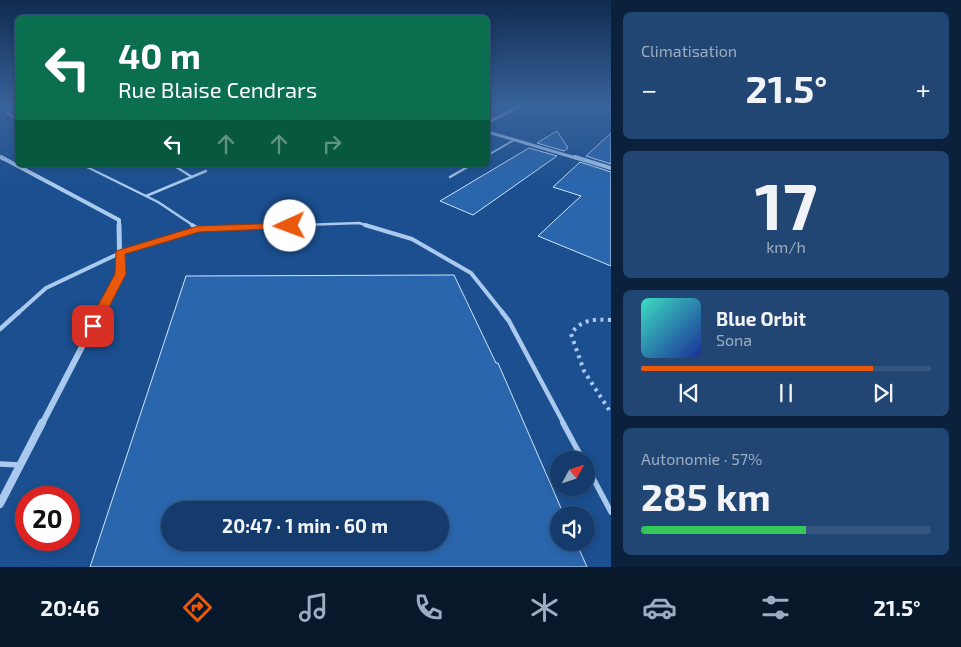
<!DOCTYPE html>
<html lang="fr">
<head>
<meta charset="utf-8">
<style>
  :root { --surface:#143b6b; --page:#214673; --text:#f1f3f6; --muted:#9dadc1; --line:#33557e; --accent:#ea580c }
  body { margin:0; font-family:"Exo 2",sans-serif; background:var(--page); color:var(--text); height:100vh; display:flex; flex-direction:column; font-size:19px; white-space:nowrap }
  * { box-sizing:border-box; margin:0 }
  p { font-size:16px; color:var(--muted) }
  .icon { flex:none; width:28px; height:28px; fill:none; stroke:currentColor; stroke-width:2; stroke-linecap:round; stroke-linejoin:round }
  .map { position:relative; flex:1; overflow:hidden }
  .side { display:flex; flex-direction:column; gap:12px; padding:12px; background:#0b203b; width:350px }
  .side>* { flex:none }
  .top-card { position:absolute; left:15px; top:15px; width:475px; height:152px; border-radius:8px; box-shadow:0 2px 8px #0003,0 0 0 1px var(--line); background:#0b6e4f; color:#fff; overflow:hidden }
  .needle { width:32px; rotate:50deg }
  .buttons { position:absolute; left:550px; top:451px; display:grid; gap:10px }
  .buttons a { display:grid; place-items:center; width:45px; height:45px; border-radius:50%; background:var(--surface); box-shadow:0 2px 8px #0003,0 0 0 1px var(--line); font-size:25px }
  .speed { position:absolute; left:15px; top:486px; display:flex; gap:10px; font-size:25px; font-weight:700; text-align:center }
  .speed>* { display:grid; place-content:center; width:65px; height:65px; border-radius:50%; background:var(--surface); box-shadow:0 2px 8px #0003,0 0 0 1px var(--line); line-height:1 }
  .speed .limit { border:8px solid #d22; background:#fff; color:#111 }
  .pin { position:absolute; display:grid; place-items:center; width:42px; height:42px; color:#fff; margin:-21px; border-radius:10px; box-shadow:0 2px 8px #0006 }
  .me { position:absolute; width:55px; margin:-28px; rotate:268deg; stroke-linejoin:round; filter:drop-shadow(0 0 4px #0008) }
  .turn { display:flex; align-items:center; gap:18px; height:105px; padding:0 20px; font-size:22px }
  .turn .icon { width:65px; height:65px; stroke-width:2.5 }
  .turn b { display:block; font-size:35px; line-height:42px }
  .lanes { display:flex; align-items:center; height:48px; padding:0 20px; background:#0003; justify-content:center; gap:25px; direction:ltr }
  .lanes .off { opacity:.35 }
  .big { font-size:38px; font-weight:700; line-height:1.1 }
  .side .tile { flex:1; display:flex; flex-direction:column; justify-content:center; gap:8px; min-width:0; padding:0 18px; border-radius:8px; background:var(--page) }
  .side .dial { align-items:center; gap:0 }
  .dial b { font-size:65px; line-height:1 }
  .song { display:flex; align-items:center; gap:15px }
  .cover { width:60px; height:60px; border-radius:8px; background:linear-gradient(135deg,hsl(170 70% 55%),hsl(230 70% 35%)) }
  .played { height:5px; border-radius:2px; background:linear-gradient(90deg,var(--accent) 80%,var(--line) 80%) }
  .keys { display:flex; justify-content:space-around; direction:ltr }
  .heat { display:flex; justify-content:space-between; align-items:center; font-size:28px; direction:ltr }
  .charge { height:8px; border-radius:4px; background:linear-gradient(90deg,#34c759 57%,var(--line) 0) }
  .trip { position:absolute; left:161px; top:501px; width:288px; height:50px; border-radius:25px; background:var(--surface); box-shadow:0 2px 8px #0003,0 0 0 1px var(--line); font-weight:700; line-height:50px; text-align:center }
  .tab-bar { display:flex; height:80px; justify-content:space-around; align-items:center; background:#08182b; color:var(--muted) }
  .tab-bar .icon { width:35px; height:35px }
  .tab-bar .current { color:var(--accent) }
  .tab-bar b { font-size:22px; color:var(--text) }
  main { display:flex; flex:1; min-height:0 }
  .map>svg:first-child { display:block }
  .building { fill:#2a66ad; stroke:#cfe3fa; fill-rule:evenodd }
  .lines { fill:none; stroke-linecap:round; stroke-linejoin:round }
  .path { stroke:#a9c9ee; stroke-width:4; stroke-dasharray:3 4.5; stroke-linecap:butt }
  .service-far4 { stroke:#a9c9ee; stroke-width:2 }
  .service-far3 { stroke:#a9c9ee; stroke-width:2.5 }
  .service-far2 { stroke:#a9c9ee; stroke-width:4 }
  .service-far1 { stroke:#a9c9ee; stroke-width:4.5 }
  .service { stroke:#a9c9ee; stroke-width:5.5 }
  .minor-far4 { stroke:#a9c9ee; stroke-width:3 }
  .minor-far3 { stroke:#a9c9ee; stroke-width:4 }
  .minor-far2 { stroke:#a9c9ee; stroke-width:5 }
  .minor-far1 { stroke:#a9c9ee; stroke-width:6 }
  .minor { stroke:#a9c9ee; stroke-width:8 }
  .route { fill:#ea580c; stroke:#983908 }
</style>
</head>
<body>
<main>
<div class="map">
<svg width="611" height="567" viewBox="0 0 611 567">
  <rect width="100%" height="100%" fill="#1b4f8f"/>
  <g class="building">
    <polygon points="557,131 568,148 564,151 537,143"/>
    <polygon points="611,133 611,164 586,156"/>
    <polygon points="529,148 557,156 473,215 440,201"/>
    <polygon points="580,162 611,172 611,266 538,236 581,196 553,187"/>
    <path d="M454 275 496 363H498L564 515H559V542H576L587 567H90L186 276ZM170 510H440V542H170Z"/>
  </g>
  <g class="lines">
    <path class="path" d="M611 320C594 319 581 319 571 334L584 371 611 413"/>
    <g class="service-far4">
      <polyline points="7,113 18,120"/>
      <polyline points="488,155 514,140"/>
    </g>
    <g class="service-far3">
      <polyline points="83,165 158,202 194,226"/>
      <polyline points="173,165 192,177"/>
      <polyline points="450,177 471,165"/>
      <polyline points="146,196 206,171"/>
      <polyline points="275,226 359,223 369,226"/>
    </g>
    <g class="service-far2">
      <polyline points="192,225 198,229"/>
      <polyline points="365,225 412,239 471,273 503,313"/>
      <polyline points="18,313 46,288 120,253 198,229 309,225"/>
    </g>
    <g class="service-far1">
      <polyline points="502,312 509,321 564,424"/>
      <polyline points="0,329 19,312"/>
    </g>
    <g class="service">
      <polyline points="563,423 583,460"/>
      <polyline points="0,464 20,465"/>
      <polyline points="586,465 611,512"/>
    </g>
    <g class="minor-far4">
      <polyline points="488,122 523,105"/>
      <polyline points="488,132 579,159"/>
      <polyline points="0,157 3,159"/>
    </g>
    <g class="minor-far3">
      <polyline points="1,157 119,220 119,226"/>
      <polyline points="575,157 611,168"/>
    </g>
    <polyline class="minor-far2" points="100,313 120,274 119,225"/>
    <polyline class="minor-far1" points="42,424 100,312"/>
    <polyline class="minor" points="0,504 42,423"/>
  </g>
  <linearGradient id="sky" x2="0" y2="1"><stop stop-color="#0f2b4f"/><stop offset="0.57" stop-color="#39639b"/><stop offset="1" stop-color="#39639b" stop-opacity="0"/></linearGradient>
  <rect width="611" height="185" fill="url(#sky)"/>
  <polygon class="route" points="290,223 295,226 294,228 199,232 125,254 126,274 99,326 97,330 89,330 87,326 115,274 116,251 198,226"/>
</svg>
<div class="buttons">
<a><svg class="needle" viewBox="-14 -14 28 28"><path d="M0-13l5 13h-10z" fill="#e53935"/><path d="M0 13l5-13h-10z" fill="#9dadc1"/></svg></a>
<a><svg class="icon" aria-label="sound" viewBox="0 0 24 24"><path d="M4 9h4l5-4v14l-5-4H4zM17 9q2 3 0 6"/></svg></a>
</div>
<div class="speed"><div class="limit">20</div></div>
<div class="pin" style="left:93px;top:326px;background:#d93025"><svg class="icon" aria-label="arrive" viewBox="0 0 24 24"><path d="M6 21V4h12l-3 4 3 4H6"/></svg></div>
<svg class="me" style="left:290px;top:226px" viewBox="-20 -20 40 40"><circle r="19" fill="#fff"/><path d="M0-13L10 11 0 6-10 11z" fill="#ea580c"/></svg>
<div class="trip">20:47 · 1 min · 60 m</div>
<div class="top-card">
<div class="turn"><svg class="icon" aria-label="left" viewBox="0 0 24 24"><path d="M17 20v-9H6M10 6l-5 5 5 5"/></svg><div><b>40 m</b>Rue Blaise Cendrars</div></div>
<div class="lanes"><svg class="icon" aria-label="left" viewBox="0 0 24 24"><path d="M17 20v-9H6M10 6l-5 5 5 5"/></svg><svg class="icon off" aria-label="ahead" viewBox="0 0 24 24"><path d="M12 20V5M6 11l6-6 6 6"/></svg><svg class="icon off" aria-label="ahead" viewBox="0 0 24 24"><path d="M12 20V5M6 11l6-6 6 6"/></svg><svg class="icon off" aria-label="right" viewBox="0 0 24 24"><path d="M7 20v-9h11M14 6l5 5-5 5"/></svg></div>
</div>
</div>
<section class="side">
<div class="tile"><p>Climatisation</p>
<div class="heat"><a>−</a><b class="big">21.5°</b><a>+</a></div>
</div>
<div class="tile dial"><b>17</b><p>km/h</p></div>
<div class="tile">
<div class="song"><i class="cover"></i><div><b>Blue Orbit</b><p>Sona</p></div></div>
<div class="played"></div>
<div class="keys"><svg class="icon" aria-label="previous" viewBox="0 0 24 24"><path d="M18 5L8 12l10 7zM5 5v14"/></svg><svg class="icon" aria-label="pause" viewBox="0 0 24 24"><path d="M8 5v14M16 5v14"/></svg><svg class="icon" aria-label="next" viewBox="0 0 24 24"><path d="M6 5l10 7-10 7zM19 5v14"/></svg></div>
</div>
<div class="tile"><p>Autonomie · 57%</p><b class="big">285 km</b><div class="charge"></div></div>
</section>
</main>
<nav class="tab-bar">
<b>20:46</b>
<svg class="icon current" aria-label="directions" viewBox="0 0 24 24"><path d="M12 3l9 9-9 9-9-9zM9 14v-3h6M13 9l2 2-2 2"/></svg>
<svg class="icon" aria-label="music" viewBox="0 0 24 24"><path d="M9 18V5l10-2v13"/><circle cx="6" cy="18" r="3"/><circle cx="16" cy="16" r="3"/></svg>
<svg class="icon" aria-label="phone" viewBox="0 0 24 24"><path d="M5 4h4l2 5-3 2q2 4 5 5l2-3 5 2v4C11 20 4 13 5 4z"/></svg>
<svg class="icon" aria-label="climate" viewBox="0 0 24 24"><path d="M12 3v18M4 7l16 10M4 17L20 7"/></svg>
<svg class="icon" aria-label="car" viewBox="0 0 24 24"><path d="M5 17H2v-5l4-1 3-4h7l3 4 3 1v5h-3M9 17h6M6 11h13"/><circle cx="7" cy="17" r="2"/><circle cx="17" cy="17" r="2"/></svg>
<svg class="icon" aria-label="filters" viewBox="0 0 24 24"><path d="M4 7h16M4 17h16"/><circle cx="9" cy="7" r="2"/><circle cx="15" cy="17" r="2"/></svg>
<b>21.5°</b>
</nav>
</body>
</html>
